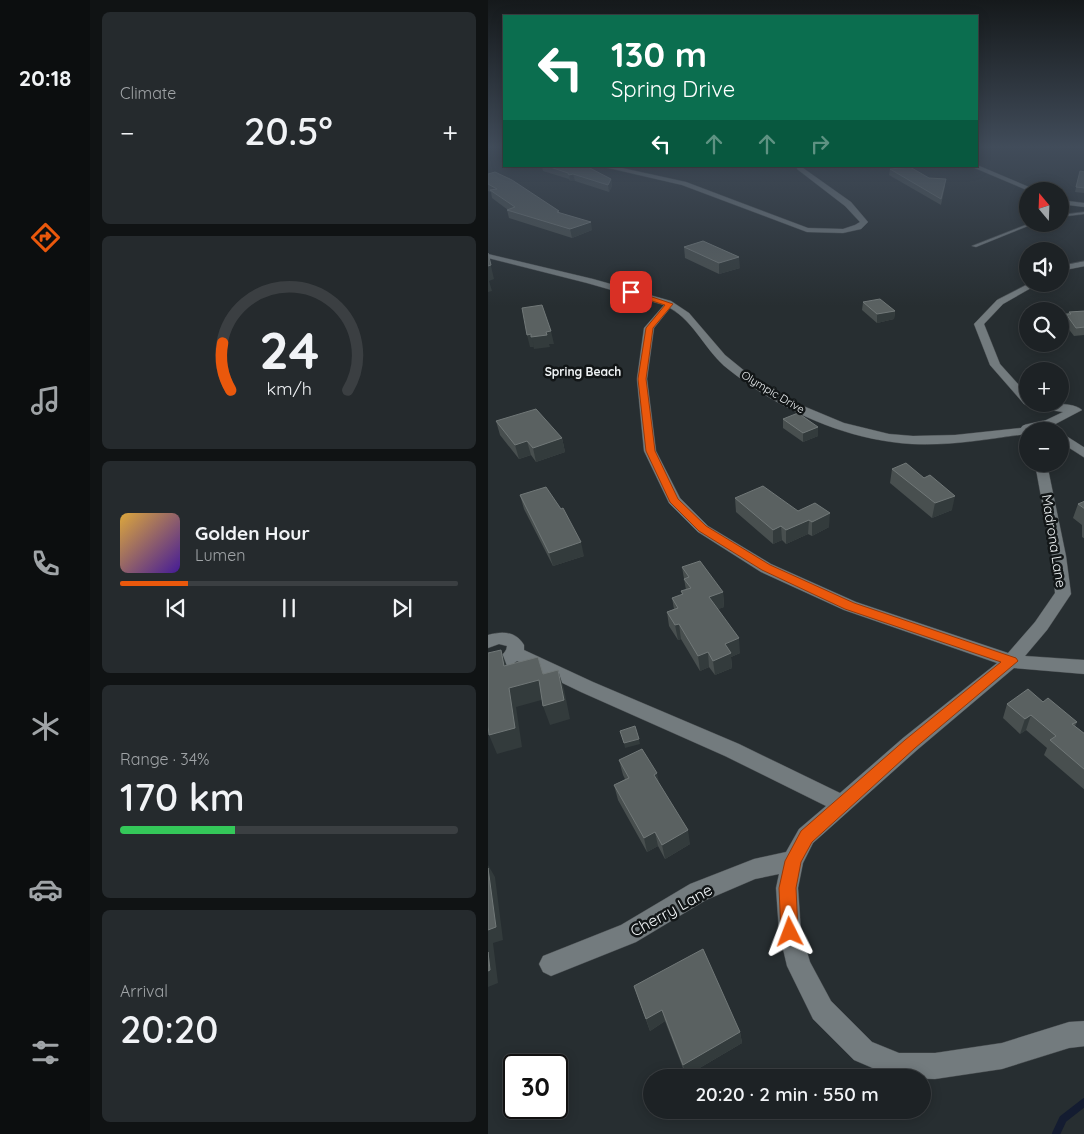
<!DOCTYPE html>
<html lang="en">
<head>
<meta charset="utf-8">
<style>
  :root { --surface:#1d2225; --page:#252a2d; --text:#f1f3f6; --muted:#a0a4a7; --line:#3b3f42; --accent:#ea580c }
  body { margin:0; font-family:Quicksand,sans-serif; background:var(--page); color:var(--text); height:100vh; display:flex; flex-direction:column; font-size:19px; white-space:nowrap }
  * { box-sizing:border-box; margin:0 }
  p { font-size:16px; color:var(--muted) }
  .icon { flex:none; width:28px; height:28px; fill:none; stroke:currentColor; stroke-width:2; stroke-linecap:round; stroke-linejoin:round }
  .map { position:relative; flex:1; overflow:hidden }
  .panel { display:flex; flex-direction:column; gap:12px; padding:12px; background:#101314; width:398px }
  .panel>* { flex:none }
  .guide { position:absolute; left:15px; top:15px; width:475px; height:152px; border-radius:0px; box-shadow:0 2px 12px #0003,0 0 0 1px var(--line); background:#0b6e4f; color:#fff; overflow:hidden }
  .needle { width:32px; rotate:341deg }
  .fabs { position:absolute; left:531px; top:182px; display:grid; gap:10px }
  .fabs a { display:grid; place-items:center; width:50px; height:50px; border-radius:50%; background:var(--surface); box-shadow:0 2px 12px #0003,0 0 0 1px var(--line); font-size:25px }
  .speed { position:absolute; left:15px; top:1054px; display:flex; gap:10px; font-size:25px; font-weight:700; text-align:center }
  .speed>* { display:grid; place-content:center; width:65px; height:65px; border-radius:50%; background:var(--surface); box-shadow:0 2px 12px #0003,0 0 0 1px var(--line); line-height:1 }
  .speed .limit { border:2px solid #111; border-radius:8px; background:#fff; color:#111 }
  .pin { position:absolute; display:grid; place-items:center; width:42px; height:42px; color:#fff; margin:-21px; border-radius:10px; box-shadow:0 2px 8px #0006 }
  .me { position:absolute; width:55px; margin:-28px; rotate:357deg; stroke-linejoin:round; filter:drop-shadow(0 0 4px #0008) }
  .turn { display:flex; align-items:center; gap:18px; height:105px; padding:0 25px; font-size:22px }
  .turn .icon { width:65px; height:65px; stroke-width:2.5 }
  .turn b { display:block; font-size:35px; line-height:42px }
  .lanes { display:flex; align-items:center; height:48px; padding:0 25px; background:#0003; justify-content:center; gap:25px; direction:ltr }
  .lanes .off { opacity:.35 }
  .big { font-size:38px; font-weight:600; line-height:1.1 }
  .panel .widget { flex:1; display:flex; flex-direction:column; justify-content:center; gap:8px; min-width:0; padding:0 18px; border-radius:8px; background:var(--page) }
  .panel .dial { align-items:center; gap:0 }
  .dial svg { height:130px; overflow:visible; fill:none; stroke:var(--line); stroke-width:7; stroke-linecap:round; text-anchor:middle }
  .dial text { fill:var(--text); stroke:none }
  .song { display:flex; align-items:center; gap:15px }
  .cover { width:60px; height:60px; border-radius:8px; background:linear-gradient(135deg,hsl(40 70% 55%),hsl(260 70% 35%)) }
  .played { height:5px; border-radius:2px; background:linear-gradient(90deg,var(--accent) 20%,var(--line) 20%) }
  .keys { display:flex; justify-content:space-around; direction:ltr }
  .heat { display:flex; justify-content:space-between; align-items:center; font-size:28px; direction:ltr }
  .charge { height:8px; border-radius:4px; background:linear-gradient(90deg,#34c759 34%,var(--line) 0) }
  .trip { position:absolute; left:155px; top:1069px; width:288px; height:50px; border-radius:25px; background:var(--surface); box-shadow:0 2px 12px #0003,0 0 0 1px var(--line); font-weight:600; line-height:50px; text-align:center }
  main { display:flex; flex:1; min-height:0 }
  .tabs { display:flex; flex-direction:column; width:90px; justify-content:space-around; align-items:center; background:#0c0e0f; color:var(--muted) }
  .tabs .icon { width:35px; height:35px }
  .tabs .selected { color:var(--accent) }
  .tabs b { font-size:22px; color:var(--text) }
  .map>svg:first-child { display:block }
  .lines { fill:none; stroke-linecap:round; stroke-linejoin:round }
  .stream { stroke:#141c31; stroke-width:8 }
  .service-casing { stroke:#464b4e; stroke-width:1 }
  .minor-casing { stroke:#464b4e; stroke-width:1 }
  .service { fill:#737b7e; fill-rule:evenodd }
  .minor { fill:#737b7e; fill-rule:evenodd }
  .minor-bridge-casing { stroke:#464b4e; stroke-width:12; stroke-linecap:butt }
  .minor-bridge { stroke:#737b7e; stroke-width:11 }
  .wall { fill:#484f4f }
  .shaded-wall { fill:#333b3c }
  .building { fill:#5a6161; stroke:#717878 }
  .route { fill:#ea580c; stroke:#983908 }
  .labels { text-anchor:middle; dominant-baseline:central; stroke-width:5; stroke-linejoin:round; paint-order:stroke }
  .far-street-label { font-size:11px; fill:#eff3f5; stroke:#121617 }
  .far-neighbourhood-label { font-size:12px; font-weight:bold; fill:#eff3f5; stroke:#121617 }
  .street-label { font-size:14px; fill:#eff3f5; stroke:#121617 }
  .near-street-label { font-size:16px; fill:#eff3f5; stroke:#121617 }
</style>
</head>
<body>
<main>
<nav class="tabs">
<b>20:18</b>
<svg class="icon selected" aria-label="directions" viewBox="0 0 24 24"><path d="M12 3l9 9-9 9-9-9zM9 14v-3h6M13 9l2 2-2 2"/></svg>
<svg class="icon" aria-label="music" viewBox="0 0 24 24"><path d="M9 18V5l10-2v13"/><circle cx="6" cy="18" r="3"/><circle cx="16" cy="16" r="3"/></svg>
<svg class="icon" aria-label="phone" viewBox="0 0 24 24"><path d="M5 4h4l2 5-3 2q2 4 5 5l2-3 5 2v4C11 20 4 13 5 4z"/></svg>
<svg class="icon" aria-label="climate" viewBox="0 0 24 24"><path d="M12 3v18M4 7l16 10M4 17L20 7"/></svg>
<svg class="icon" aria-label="car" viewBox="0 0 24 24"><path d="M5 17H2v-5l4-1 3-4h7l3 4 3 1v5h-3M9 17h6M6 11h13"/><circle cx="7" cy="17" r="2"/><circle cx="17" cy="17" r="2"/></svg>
<svg class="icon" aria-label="filters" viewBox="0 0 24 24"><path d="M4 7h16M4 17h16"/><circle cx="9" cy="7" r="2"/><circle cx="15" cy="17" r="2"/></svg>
</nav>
<section class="panel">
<div class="widget"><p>Climate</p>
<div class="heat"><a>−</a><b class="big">20.5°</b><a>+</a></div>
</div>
<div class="widget dial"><svg viewBox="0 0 100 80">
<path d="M14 69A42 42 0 1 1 86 69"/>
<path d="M14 69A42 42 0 0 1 9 40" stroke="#ea580c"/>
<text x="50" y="56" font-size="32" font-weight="700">24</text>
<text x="50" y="72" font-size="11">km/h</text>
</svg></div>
<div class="widget">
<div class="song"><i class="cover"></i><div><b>Golden Hour</b><p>Lumen</p></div></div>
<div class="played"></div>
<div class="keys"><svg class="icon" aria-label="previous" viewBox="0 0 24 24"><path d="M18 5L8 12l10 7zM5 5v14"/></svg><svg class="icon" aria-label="pause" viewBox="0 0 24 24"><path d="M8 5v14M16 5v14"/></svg><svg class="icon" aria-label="next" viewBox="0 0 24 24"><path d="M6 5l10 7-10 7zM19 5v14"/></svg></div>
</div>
<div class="widget"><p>Range · 34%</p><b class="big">170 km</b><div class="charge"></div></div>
<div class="widget"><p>Arrival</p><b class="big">20:20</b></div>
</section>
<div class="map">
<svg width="597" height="1134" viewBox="0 0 597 1134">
  <rect width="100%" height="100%" fill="#272e31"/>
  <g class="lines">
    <polyline class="stream" points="568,1134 575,1119 597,1102"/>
    <g class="service-casing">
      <g id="service">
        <polygon points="597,212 597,214 572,217 572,215"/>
        <polygon points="540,224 545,224 488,247 484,246"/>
      </g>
    </g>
    <g class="minor-casing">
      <g id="minor">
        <polygon points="489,165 548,190 549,191 541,191 482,166"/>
        <polygon points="112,166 125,166 198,182 320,228 355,229 367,225 372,222 357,206 309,169 310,166 316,166 315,168 363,202 380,222 373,229 355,233 319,232 194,185"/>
        <polygon points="572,200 597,203 597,207 572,204"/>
        <path d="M0 254 105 279 183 301 201 313 237 355 264 377 308 403 356 423 401 434 425 436 467 435 542 427 544 430 538 434C501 439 462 446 424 444 357 440 292 410 240 369 218 352 207 322 182 308L166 328 159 379 168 451 192 498 220 526 283 564 368 602 520 653 547 622 567 593 564 556 547 464H559L578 556 583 594 559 630 537 656 597 660V674L526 668 429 750 325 843 315 863 310 888 313 932 322 962 343 1001 384 1042 411 1053H447L514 1043 581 1022 597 1021V1046L581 1048 514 1069 447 1079 408 1078 366 1060 325 1019 299 966 291 932 288 888 291 874 267 879 218 900 148 942 63 976 55 972 51 964 55 956 133 925 202 884 266 859 298 852 311 829 338 806 237 756 93 692 29 661 21 667 0 671V657C8 658 18 656 19 646L11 644 0 648V635C14 631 28 631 36 645V650L105 682 251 744 352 793 415 738 509 663 356 610 273 572 210 532 181 503 156 451 149 379 156 328 176 305 99 283 0 258Z"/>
        <polygon points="597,261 597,266 572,271 572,266"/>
        <path d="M540 284H550L515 304 496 324 512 364 540 395V404C553 404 585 401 594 410L556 430 550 426 552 423 575 412 543 407 536 404 502 365 486 324 509 300Z"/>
        <polygon points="572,432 597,448 597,458 572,442"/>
      </g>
    </g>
    <use href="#service" class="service"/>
    <use href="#minor" class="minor"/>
    <g class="minor-bridge-casing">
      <polyline id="minor-bridge" points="538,430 556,426"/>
    </g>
    <use href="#minor-bridge" class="minor-bridge"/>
  </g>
  <g class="wall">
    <polygon points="54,166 98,166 123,179 124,186 121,192 87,181 82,181 81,179 55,171"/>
    <polygon points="402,169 441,178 457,186 453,205 401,175"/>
    <polygon points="592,171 597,172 597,193 587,192"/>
    <polygon points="0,174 71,212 104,230 84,238 21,218 19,210 20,210 4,198 3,192 0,191"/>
    <polygon points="196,247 252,268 231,274 197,258"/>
    <polygon points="375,302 407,311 406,319 389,323 374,310"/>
    <polygon points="597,311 597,335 586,336 576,323 578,314 580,314 581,312"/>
    <polygon points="295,419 330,427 330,436 315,442 295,428"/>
    <polygon points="8,421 74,438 77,452 48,462 43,455 31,459 12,435"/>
    <polygon points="404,469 436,478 464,510 444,518 402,483"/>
    <polygon points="32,495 96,556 65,566 36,509"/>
    <polygon points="247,498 310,511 341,527 324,536 320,534 298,544 294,540 285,544 248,512"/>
    <polygon points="597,501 597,539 594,537 594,525 585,518 590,504"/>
    <polygon points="194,567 235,592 236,607 230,609 252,653 243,657 244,668 227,675 221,667 212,671 193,639 190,640 181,626 179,612 186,609 184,598 194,595 193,591 198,590"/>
    <polygon points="555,702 589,722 587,726 597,734 597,790 556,755 559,748 538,730 532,734 515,718 519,704"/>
    <polygon points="131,760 171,783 202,844 177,859 170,846 159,852 130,800 126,785 137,779 135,775"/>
    <polygon points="146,986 252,1032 254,1043 198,1076 177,1021 162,1031"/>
  </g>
  <g class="shaded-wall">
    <polygon points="85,174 87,181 82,181 81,175"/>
    <polygon points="123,179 124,186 121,192 120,185"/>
    <polygon points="103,222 104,230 84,238 82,229"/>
    <polygon points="0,253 6,279 1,281 4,291 0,292"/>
    <polygon points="251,257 252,268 231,274 231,263"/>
    <polygon points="407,311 406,319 389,323 389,314"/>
    <polygon points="63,331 66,344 61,344 62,347 46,349 43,337 58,332"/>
    <polygon points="43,334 46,347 42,347 39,335"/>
    <polygon points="330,427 330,436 315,442 315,433"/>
    <polygon points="74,438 77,452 48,462 45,448"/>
    <polygon points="39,441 43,455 31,459 27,445"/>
    <polygon points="467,496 464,510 444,518 447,503"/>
    <polygon points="342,513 341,527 324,536 324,522"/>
    <polygon points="321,520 320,534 298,544 298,530"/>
    <polygon points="293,526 294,540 285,544 285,530"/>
    <polygon points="93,542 96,556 65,566 61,553"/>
    <polygon points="235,592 236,607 223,612 221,597"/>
    <polygon points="191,624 193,639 190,640 187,625"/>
    <polygon points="251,638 252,653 243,657 244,668 227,675 225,661 237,644"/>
    <polygon points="13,650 20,669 16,666"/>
    <polygon points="220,652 221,667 212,671 210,656"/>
    <polygon points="70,670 76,689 82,719 62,725 55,706"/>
    <polygon points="51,680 57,699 28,707 34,747 9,754 1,735 21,688"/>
    <polygon points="543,715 538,730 532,734 537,719"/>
    <polygon points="151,739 152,744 137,748 136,743"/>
    <polygon points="169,773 172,787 166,775"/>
    <polygon points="200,830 202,844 177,859 174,845"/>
    <polygon points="167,832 170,846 159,852 156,838"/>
    <polygon points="0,865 7,877 15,940 5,943 10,983 0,987"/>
    <polygon points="174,1010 177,1021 162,1031 158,1019"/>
    <polygon points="252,1032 254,1043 198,1076 195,1065"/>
  </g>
  <g class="building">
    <polygon points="59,166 98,166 123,179 120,185 85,174 81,175 80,173"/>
    <polygon points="422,167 441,178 458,179 453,199 402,169"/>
    <polygon points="592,171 597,172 597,188 588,187"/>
    <polygon points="7,172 24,180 71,211 69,212 103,222 82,229 19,210 27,207 2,190 9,189 0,184 0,174"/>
    <polygon points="215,241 251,257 231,263 196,247"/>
    <polygon points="0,253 3,265 0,266"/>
    <polygon points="392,299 407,311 389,314 375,302"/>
    <polygon points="54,305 63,331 58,332 59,335 43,337 43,334 39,335 34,308"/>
    <polygon points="597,311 597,327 588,328 578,314 583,314 581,312"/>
    <polygon points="48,409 74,438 45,448 39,441 27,445 8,421"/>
    <polygon points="310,413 330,427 315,433 295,419"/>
    <polygon points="418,463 436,478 442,475 467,496 447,503 404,469"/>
    <polygon points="275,486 310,511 327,503 342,513 324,522 321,520 298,530 293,526 285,530 247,498"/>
    <polygon points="58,487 73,509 75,508 93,542 61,553 32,495"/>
    <polygon points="597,501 597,509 590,504"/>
    <polygon points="212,561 235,592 221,597 251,638 237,644 243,653 225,661 220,652 210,656 191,624 187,625 179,612 190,608 184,598 195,594 193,591 203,588 196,579 201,577 194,567"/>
    <polygon points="13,650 16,666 50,657 55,674 70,670 76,700 55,706 51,680 21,688 27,728 1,735 0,725 0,653"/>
    <polygon points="540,689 555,702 560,698 589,722 584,724 597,734 597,770 562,740 568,736 543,715 537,719 519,704"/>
    <polygon points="147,726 151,739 136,743 132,731"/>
    <polygon points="154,749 169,773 166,775 200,830 174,845 167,832 156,838 126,785 141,778 131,760"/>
    <polygon points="0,868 8,927 0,930"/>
    <polygon points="215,949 252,1032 195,1065 174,1010 158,1019 146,986"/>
    <polygon points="0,952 2,970 0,971"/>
  </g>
  <linearGradient id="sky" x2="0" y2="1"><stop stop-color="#15191b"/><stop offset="0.48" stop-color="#414c5a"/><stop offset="1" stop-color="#414c5a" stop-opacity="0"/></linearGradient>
  <rect width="597" height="306" fill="url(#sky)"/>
  <polygon class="route" points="143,290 185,304 165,328 158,379 167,451 190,499 218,526 282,565 366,603 528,658 530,661 427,748 324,842 313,862 308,888 310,932 308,938 302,941 295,938 293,932 291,888 297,861 313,831 417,740 513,662 357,609 274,570 211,531 182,502 158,451 150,379 158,328 177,305 141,294 140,292"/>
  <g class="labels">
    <g class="far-street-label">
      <text transform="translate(285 392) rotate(31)">Olympic Drive</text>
    </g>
    <g class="far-neighbourhood-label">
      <text x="95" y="371">Spring Beach</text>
    </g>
    <g class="street-label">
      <text transform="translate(566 541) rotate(81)">Madrona Lane</text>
    </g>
    <g class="near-street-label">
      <text transform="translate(183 910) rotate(-29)">Cherry Lane</text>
    </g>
  </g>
</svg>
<div class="fabs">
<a><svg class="needle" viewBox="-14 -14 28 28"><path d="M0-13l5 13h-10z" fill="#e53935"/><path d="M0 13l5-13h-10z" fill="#a0a4a7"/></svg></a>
<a><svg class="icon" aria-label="sound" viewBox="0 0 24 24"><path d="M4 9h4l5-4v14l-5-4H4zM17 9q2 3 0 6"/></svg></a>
<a><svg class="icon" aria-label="search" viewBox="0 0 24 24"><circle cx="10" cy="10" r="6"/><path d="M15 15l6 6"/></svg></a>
<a>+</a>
<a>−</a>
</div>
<div class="speed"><div class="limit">30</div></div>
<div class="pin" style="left:143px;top:292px;background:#d93025"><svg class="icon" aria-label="arrive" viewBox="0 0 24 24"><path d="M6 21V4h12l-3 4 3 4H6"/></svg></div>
<svg class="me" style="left:302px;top:932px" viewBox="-20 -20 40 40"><path d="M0-17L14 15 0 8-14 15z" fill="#ea580c" stroke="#fff" stroke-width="4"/></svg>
<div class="trip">20:20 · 2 min · 550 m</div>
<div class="guide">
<div class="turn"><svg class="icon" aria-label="left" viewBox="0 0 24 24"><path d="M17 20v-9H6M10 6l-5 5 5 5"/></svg><div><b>130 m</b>Spring Drive</div></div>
<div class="lanes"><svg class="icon" aria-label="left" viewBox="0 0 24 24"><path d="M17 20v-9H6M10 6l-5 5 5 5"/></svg><svg class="icon off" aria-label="ahead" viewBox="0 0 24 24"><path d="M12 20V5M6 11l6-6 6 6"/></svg><svg class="icon off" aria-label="ahead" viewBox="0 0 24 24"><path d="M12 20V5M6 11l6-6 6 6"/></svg><svg class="icon off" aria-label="right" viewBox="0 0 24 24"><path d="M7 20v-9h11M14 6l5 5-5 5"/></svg></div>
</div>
</div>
</main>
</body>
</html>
